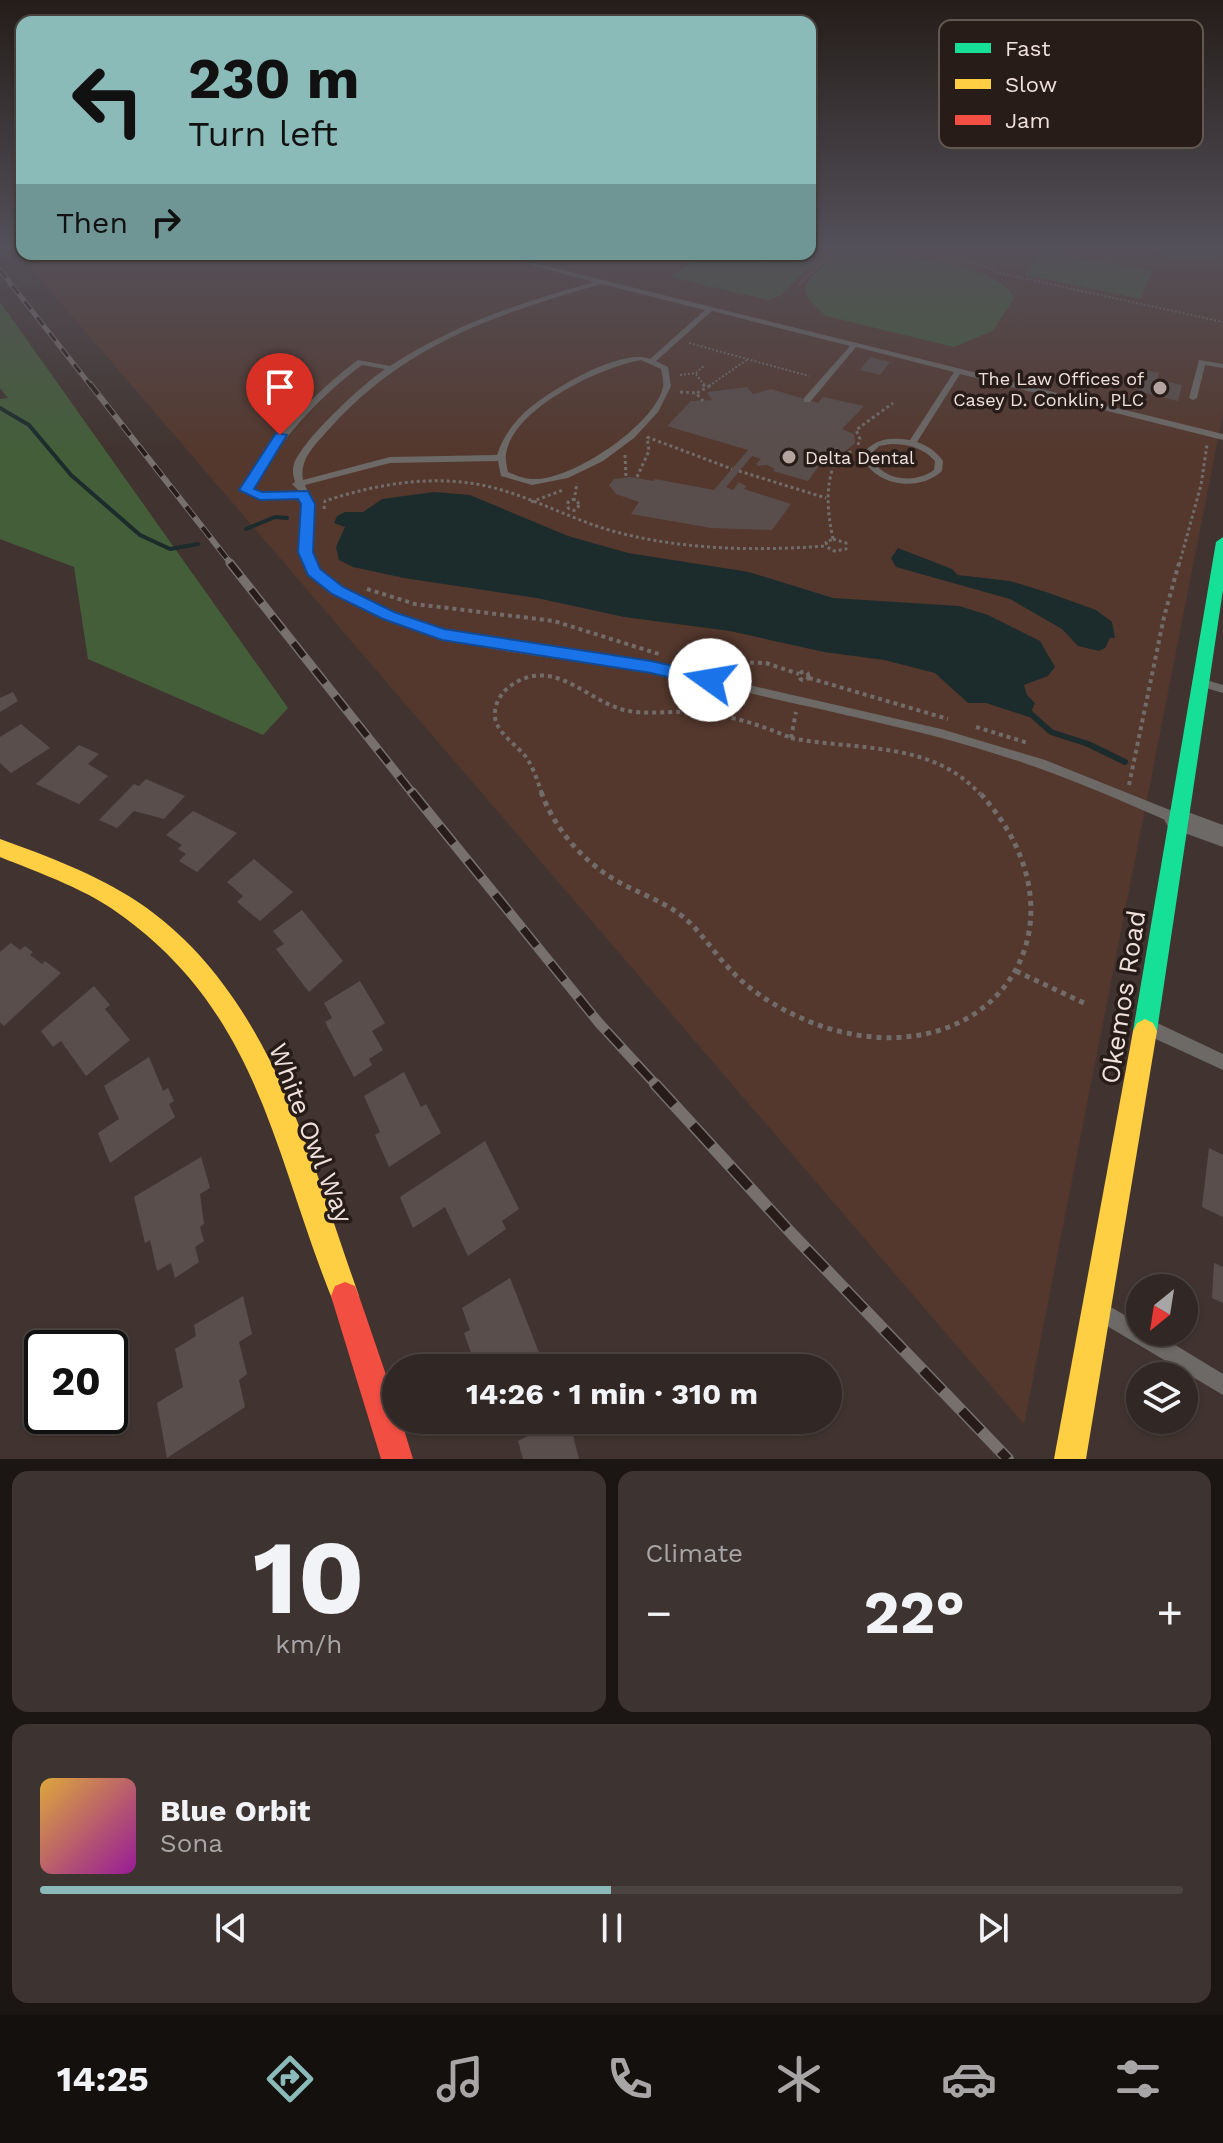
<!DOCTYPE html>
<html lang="en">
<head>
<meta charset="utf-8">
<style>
  :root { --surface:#312724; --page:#3d3331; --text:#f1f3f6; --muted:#a8a5a6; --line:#4c4441; --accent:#8bbbb9 }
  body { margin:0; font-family:"Work Sans",sans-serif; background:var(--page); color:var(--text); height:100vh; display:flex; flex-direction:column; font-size:30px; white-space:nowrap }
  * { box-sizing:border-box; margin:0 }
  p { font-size:26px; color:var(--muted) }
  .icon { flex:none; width:44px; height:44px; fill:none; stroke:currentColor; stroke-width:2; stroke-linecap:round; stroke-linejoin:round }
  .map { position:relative; height:1459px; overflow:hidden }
  .details { display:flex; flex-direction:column; gap:12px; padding:12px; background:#1b1514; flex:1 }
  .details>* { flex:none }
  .top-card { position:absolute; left:16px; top:16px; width:800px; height:244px; border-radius:16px; box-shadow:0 2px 6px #0004,0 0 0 2px var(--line); background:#8bbbb9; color:#111; overflow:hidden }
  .needle { width:52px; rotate:210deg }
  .tools { position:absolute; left:1126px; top:1274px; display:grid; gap:16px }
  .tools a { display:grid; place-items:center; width:72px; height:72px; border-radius:50%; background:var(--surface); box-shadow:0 2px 6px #0004,0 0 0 2px var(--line); font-size:40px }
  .speed { position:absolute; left:24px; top:1330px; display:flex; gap:16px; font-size:40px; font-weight:700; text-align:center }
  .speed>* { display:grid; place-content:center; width:104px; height:104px; border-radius:50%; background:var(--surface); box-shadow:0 2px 6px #0004,0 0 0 2px var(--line); line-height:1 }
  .speed .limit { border:4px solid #111; border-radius:12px; background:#fff; color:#111 }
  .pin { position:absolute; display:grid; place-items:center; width:68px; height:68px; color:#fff; margin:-82px -34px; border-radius:50% 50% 50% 0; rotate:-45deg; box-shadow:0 0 8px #0007 }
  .pin .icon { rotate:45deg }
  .me { position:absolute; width:88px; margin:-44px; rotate:283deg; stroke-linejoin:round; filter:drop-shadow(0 0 6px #0008) }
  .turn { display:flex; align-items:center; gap:28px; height:168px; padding:0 40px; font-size:36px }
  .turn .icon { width:104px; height:104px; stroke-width:2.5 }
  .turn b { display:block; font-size:56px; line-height:68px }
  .then { display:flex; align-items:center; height:76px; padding:0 40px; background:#0003; gap:16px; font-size:30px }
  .big { font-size:60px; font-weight:700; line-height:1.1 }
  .details .widget { flex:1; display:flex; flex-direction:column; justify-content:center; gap:12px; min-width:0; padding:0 28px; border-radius:16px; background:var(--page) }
  .details .dial { align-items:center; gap:0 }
  .dial b { font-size:104px; line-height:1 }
  .song { display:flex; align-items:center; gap:24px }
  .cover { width:96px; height:96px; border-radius:12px; background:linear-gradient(135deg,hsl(40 70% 55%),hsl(300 70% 35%)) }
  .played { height:8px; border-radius:4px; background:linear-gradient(90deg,var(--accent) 50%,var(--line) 50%) }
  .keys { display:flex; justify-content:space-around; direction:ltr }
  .heat { display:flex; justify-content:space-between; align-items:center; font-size:44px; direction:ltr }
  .details .tiles { flex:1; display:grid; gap:12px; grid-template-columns:1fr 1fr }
  .widget:last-child { grid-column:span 2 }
  .trip { position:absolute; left:382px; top:1354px; width:460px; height:80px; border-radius:40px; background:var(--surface); box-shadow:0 2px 6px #0004,0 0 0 2px var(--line); font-weight:700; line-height:80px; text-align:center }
  .menu { display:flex; height:128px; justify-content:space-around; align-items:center; background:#14100e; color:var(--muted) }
  .menu .icon { width:56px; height:56px }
  .menu .current { color:var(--accent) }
  .menu b { font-size:36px; color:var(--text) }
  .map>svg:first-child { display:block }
  .built { fill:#54382e }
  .green { fill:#445e3a }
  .water { fill:#1c2c2c }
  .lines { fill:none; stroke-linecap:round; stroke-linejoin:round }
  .stream-far1 { stroke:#1c2c2c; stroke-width:4 }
  .stream { stroke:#1c2c2c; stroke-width:6 }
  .building { fill:#5a4e4c }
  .path-far3 { stroke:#716c69; stroke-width:2; stroke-dasharray:2 2; stroke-linecap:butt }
  .path-far2 { stroke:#716c69; stroke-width:3; stroke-dasharray:3 3; stroke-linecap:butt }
  .path-far1 { stroke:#716c69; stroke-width:4; stroke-dasharray:4 4; stroke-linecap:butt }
  .path { stroke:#716c69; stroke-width:5; stroke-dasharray:5 5; stroke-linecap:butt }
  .lane { fill:#6c6966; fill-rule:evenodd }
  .street { fill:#6c6966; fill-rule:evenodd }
  .fast { fill:#16e098; fill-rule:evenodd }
  .slow { fill:#ffcf43; fill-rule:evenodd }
  .jam { fill:#f24e42; fill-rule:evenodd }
  .rail-far4-casing { stroke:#77706d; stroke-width:5 }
  .rail-far3-casing { stroke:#77706d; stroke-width:6 }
  .rail-far2-casing { stroke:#77706d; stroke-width:9 }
  .rail-far1-casing { stroke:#77706d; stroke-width:10 }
  .rail-casing { stroke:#77706d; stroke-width:12 }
  .rail-far4 { stroke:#271c18; stroke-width:3; stroke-dasharray:10; stroke-linecap:butt }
  .rail-far3 { stroke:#271c18; stroke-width:4; stroke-dasharray:13; stroke-linecap:butt }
  .rail-far2 { stroke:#271c18; stroke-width:6; stroke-dasharray:17; stroke-linecap:butt }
  .rail-far1 { stroke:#271c18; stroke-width:7; stroke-dasharray:22; stroke-linecap:butt }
  .rail { stroke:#271c18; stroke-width:9; stroke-dasharray:28; stroke-linecap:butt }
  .route { fill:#1a73e8; stroke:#114b97; stroke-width:2 }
  .poi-dot { fill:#b3a49f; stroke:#271c18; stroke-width:3 }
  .labels { text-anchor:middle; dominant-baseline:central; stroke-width:7; stroke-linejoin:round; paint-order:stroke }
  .far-poi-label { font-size:18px; fill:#f0e1db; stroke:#271c18; text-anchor:end }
  .near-street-label { font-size:26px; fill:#f0e1db; stroke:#271c18 }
  .key { fill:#271c18; stroke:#635752; stroke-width:2 }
  .key-label { font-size:22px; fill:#f0e1db }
</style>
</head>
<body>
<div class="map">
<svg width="1223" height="1459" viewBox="0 0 1223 1459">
  <rect width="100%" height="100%" fill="#413430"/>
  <polygon class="built" points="11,245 22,245 22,254 810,254 810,245 1223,245 1223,413 1024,1424"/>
  <g class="green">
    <path d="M1145 245H1213L1223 249V256C1190 260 1174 265 1145 245Z"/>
    <path d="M842 248C877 252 1003 262 1014 299L992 331 954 347 826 316 808 299 805 288 811 277Z"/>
    <polygon points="1041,250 1152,271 1141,299 1025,275"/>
    <polygon points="733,254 784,255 814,262 780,296 768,300 670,277 694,260"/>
    <polygon points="0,302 288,708 263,735 88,659 74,567 0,539 0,399 8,398 0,388"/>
  </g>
  <g class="water">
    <polygon points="434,492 470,495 568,536 628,553 749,572 833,598 959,606 988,615 1040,641 1055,667 1048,676 1024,685 1027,695 1035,703 1029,717 986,703 968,703 935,673 884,660 824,652 730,631 624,617 537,598 404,578 353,567 339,560 336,547 345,527 334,523 337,516 345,512 363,512 382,499"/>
    <polygon points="898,548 952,569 958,575 1010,581 1046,592 1096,610 1112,622 1115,638 1110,638 1105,648 1099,651 1078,646 1062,629 1010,599 896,567 891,558"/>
  </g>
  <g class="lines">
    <g class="stream-far1">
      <polyline points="0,408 29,425 71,475 140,535 170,549 198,544"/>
      <polyline points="246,529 275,517 287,518"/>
    </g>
    <polyline class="stream" points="1031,714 1051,732 1088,744 1125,762"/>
  </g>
  <g class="building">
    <polygon points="121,254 157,254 162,257 153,261"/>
    <polygon points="870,357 890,362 880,375 860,370"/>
    <polygon points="1145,370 1159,373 1157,379 1182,385 1178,401 1137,391"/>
    <polygon points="747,387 753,394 771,389 818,403 823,397 864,406 842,429 854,434 855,443 842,454 825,452 821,458 824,459 808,481 773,471 775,469 767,465 758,466 756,464 761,459 752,456 726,487 733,490 739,482 746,486 744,489 791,504 772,530 711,528 631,514 639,502 616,494 609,485 614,479 630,477 653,481 655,479 714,490 748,450 667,426 691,401 712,400 707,392"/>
    <polygon points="13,692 18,701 0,712 0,698"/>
    <polygon points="21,724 50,748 11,773 0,763 0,737"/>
    <polygon points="79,745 99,754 88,764 108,776 79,804 36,784"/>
    <polygon points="146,779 185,796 164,819 134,811 117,828 99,820 134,784 139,786"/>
    <polygon points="193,811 237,833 197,872 179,861 186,854 178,849 182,845 166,835"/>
    <polygon points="254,859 293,892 260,921 237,902 243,896 227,882"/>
    <polygon points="302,910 343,961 309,992 276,949 284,944 273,931"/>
    <polygon points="11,943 20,950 25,946 33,952 30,955 42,964 45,961 61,973 4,1026 0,1022 0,952"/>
    <polygon points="360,981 385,1023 372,1031 383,1050 369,1059 372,1065 354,1077 325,1022 332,1018 324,1003"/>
    <polygon points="94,986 110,1005 105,1009 130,1040 86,1076 61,1041 53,1047 41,1031"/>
    <polygon points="149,1057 163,1091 168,1088 174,1101 169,1104 175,1117 110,1163 98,1133 119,1119 104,1086"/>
    <polygon points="404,1072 421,1107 426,1104 441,1133 389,1167 375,1135 380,1132 364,1096"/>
    <polygon points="485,1141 519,1209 502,1221 506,1229 468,1256 445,1207 413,1228 400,1197"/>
    <polygon points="1209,1148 1223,1155 1223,1217 1202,1207"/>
    <polygon points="201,1157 210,1188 200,1194 204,1224 200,1227 204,1241 195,1247 199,1262 175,1278 171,1263 157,1271 150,1240 145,1243 134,1197"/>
    <polygon points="1214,1263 1223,1267 1223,1303 1212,1298"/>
    <polygon points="510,1278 545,1368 470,1368 475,1364 464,1333 470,1330 462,1308"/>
    <polygon points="243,1296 252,1334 239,1342 247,1374 239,1380 245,1407 167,1458 157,1403 183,1387 175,1349 196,1336 194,1325"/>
    <polygon points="560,1420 569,1420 579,1459 523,1459 518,1441"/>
  </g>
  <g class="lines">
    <g class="path-far3">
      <polyline points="895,245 981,265 1000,273 1223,322"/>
      <polyline points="799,284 839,245"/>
      <polyline points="689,343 809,376"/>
      <polyline points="696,374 705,386"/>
      <polyline points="680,375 696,373 705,365"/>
      <polyline points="709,386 748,359"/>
    </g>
    <g class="path-far2">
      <polyline points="703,384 706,388"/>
      <polyline points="680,392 696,393 703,401"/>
      <polyline points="697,393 713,384"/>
      <polyline points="647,437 732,469"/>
      <polyline points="858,445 860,439 856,430 893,403"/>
      <polyline points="625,455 626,477"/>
      <polyline points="739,471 826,498"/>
      <polyline points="637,477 649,451 647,437"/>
      <circle cx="573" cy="505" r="5.5"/>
      <polyline points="574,501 577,483"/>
      <polyline points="531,502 563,490"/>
      <path d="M324 509 325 501C383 482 445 472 505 491 544 503 580 523 620 533 687 550 757 551 826 546"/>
      <path d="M833 539C827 510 825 486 836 458L853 451"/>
      <polygon points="833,539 846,543 846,549 834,551 827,547 826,542"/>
      <polyline points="1179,565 1201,485 1207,445"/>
    </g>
    <g class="path-far1">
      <polyline points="367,589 415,604 554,621 662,655"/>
      <polyline points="694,661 766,663 799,674"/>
      <circle cx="804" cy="676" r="4.5"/>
      <polyline points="809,678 948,719"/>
      <polyline points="976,727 1028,743"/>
      <path d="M791 738C856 751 931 740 980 794"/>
      <polyline points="791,738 796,712"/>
      <polyline points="1129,785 1164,617 1179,563"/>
      <path d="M542 794C538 782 534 770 528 760 518 744 492 732 495 711 497 692 516 679 533 676 566 671 593 702 624 710 645 715 669 711 691 712 726 714 759 724 791 738"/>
    </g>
    <g class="path">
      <path d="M541 792C556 832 586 865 624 885 642 894 661 901 678 913 698 927 710 948 727 966 751 994 789 1015 824 1027 991 1080 1101 925 979 792"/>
      <polyline points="1016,971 1086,1004"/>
    </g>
    <g class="lane">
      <path d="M488 254H498C740 314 980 374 1223 434V440L960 374 917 442C928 446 936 451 943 461L942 471C918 493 874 486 861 455 876 438 888 437 910 440L954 372 856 347 810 402H804V398L850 346 712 311 656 361 668 367 671 386 658 412 634 438 603 461 568 478 532 485 501 476 498 461 390 463 305 485 313 505 312 552 317 568 340 587 375 606 413 621 488 640 670 667 941 729 1045 760 1180 814 1182 818 1180 822 1175 823 1170 822C1113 797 1055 772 996 754 938 735 879 723 820 709 776 700 733 689 690 679 583 656 451 658 355 604 343 597 330 591 319 582 290 556 310 528 301 497L260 499 241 490C274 439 309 396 358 360L390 366C453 325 522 302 594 282ZM601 284 705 310 650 359C620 347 545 393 523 414 511 426 502 439 497 455L390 457 303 480C299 458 317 443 330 428 407 343 495 315 601 284ZM641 360 661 369C662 374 664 382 663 387 655 425 570 482 532 479 524 479 515 475 508 472 507 467 505 459 506 454 513 408 601 367 641 360ZM362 365 385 369C362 385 303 439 294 464 292 470 293 475 295 482L292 484 299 491 261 493 251 489C281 440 316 399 362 365ZM891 444C909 444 923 448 935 461L934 470C913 485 880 480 870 455L879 446Z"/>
      <polygon points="1199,360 1223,364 1223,368 1205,365 1197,398 1193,400 1189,398"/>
      <polygon points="1203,679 1223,685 1223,693 1199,686 1197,683"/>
      <polygon points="1153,1021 1223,1054 1223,1070 1147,1035 1145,1029 1147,1023"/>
      <polygon points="1109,1306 1140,1324 1140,1332 1154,1332 1223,1374 1223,1395 1102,1323 1099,1316 1102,1309"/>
    </g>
    <polygon class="street" points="1177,808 1223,825 1223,847 1168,827 1164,819 1168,811"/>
    <polygon class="fast" points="1223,537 1223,590 1157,1031 1153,1039 1145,1043 1137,1039 1133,1031 1216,542"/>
    <g class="slow">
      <path d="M0 839C47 856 96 874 138 902 269 990 309 1155 359 1296L355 1306 345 1310 335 1306C275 1161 262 1019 125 918 89 890 42 874 0 857Z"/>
      <polygon points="1145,1019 1153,1023 1157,1031 1086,1459 1054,1459 1133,1031 1137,1023"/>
    </g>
    <polygon class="jam" points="345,1282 355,1286 359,1296 396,1404 396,1420 401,1420 413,1459 381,1459 331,1296 335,1286"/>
    <g class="rail-far4-casing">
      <polyline id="rail-far4" points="0,270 91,386"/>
    </g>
    <g class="rail-far3-casing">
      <polyline id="rail-far3" points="90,384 232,565"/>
    </g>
    <g class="rail-far2-casing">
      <polyline id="rail-far2" points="230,563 413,794"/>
    </g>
    <g class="rail-far1-casing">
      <polyline id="rail-far1" points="412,792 599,1023 657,1086"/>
    </g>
    <g class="rail-casing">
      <polyline id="rail" points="655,1084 793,1235 1008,1459"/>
    </g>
    <use href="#rail-far4" class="rail-far4"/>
    <use href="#rail-far3" class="rail-far3"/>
    <use href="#rail-far2" class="rail-far2"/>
    <use href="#rail-far1" class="rail-far1"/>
    <use href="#rail" class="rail"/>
  </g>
  <linearGradient id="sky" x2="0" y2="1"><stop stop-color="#241d1a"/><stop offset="0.55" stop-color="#545059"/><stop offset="1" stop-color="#545059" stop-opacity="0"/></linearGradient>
  <rect width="1223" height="449" fill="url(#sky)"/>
  <polygon class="route" points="276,433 287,435 254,489 262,492 308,491 315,504 313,552 320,569 343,587 394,612 444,629 651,661 710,674 719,680 710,687 651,673 442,640 383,619 332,594 308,575 298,552 301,504 298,499 260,500 239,490"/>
  <g class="poi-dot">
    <circle cx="1160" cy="388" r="8"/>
    <circle cx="789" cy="457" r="8"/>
  </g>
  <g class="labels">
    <g class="far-poi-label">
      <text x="1144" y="378">The Law Offices of<tspan x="1144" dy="21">Casey D. Conklin, PLC</tspan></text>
      <text x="805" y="457" text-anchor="start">Delta Dental</text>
    </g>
    <g class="near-street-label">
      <text transform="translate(1123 997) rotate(-81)">Okemos Road</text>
      <text transform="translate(311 1133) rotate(69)">White Owl Way</text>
    </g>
  </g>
  <rect x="939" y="20" width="264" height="128" rx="12" class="key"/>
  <rect x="955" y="43" width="36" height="10" fill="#16e098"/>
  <rect x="955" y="79" width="36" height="10" fill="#ffcf43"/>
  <rect x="955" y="115" width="36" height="10" fill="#f24e42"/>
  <g class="key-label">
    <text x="1005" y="56">Fast</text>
    <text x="1005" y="92">Slow</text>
    <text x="1005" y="128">Jam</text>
  </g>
</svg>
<div class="tools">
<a><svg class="needle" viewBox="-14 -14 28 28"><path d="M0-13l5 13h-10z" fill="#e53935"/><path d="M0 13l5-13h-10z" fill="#a8a5a6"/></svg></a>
<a><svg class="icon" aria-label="layers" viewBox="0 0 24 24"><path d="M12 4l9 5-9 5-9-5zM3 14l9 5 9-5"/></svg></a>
</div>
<div class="speed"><div class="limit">20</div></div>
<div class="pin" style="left:280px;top:435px;background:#d93025"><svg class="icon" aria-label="arrive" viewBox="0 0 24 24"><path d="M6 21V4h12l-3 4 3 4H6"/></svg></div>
<svg class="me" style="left:710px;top:680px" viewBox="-20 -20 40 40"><circle r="19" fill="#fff"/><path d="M0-13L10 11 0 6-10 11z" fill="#1a73e8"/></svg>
<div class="trip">14:26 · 1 min · 310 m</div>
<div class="top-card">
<div class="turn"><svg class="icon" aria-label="left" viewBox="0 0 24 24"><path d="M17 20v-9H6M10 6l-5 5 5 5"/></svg><div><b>230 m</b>Turn left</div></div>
<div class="then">Then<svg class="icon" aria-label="right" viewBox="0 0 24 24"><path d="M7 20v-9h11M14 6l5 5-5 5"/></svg></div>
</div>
</div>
<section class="details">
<div class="tiles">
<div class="widget dial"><b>10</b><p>km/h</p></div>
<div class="widget"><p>Climate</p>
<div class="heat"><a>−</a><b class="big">22°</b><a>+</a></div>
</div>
<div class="widget">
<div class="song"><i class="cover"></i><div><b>Blue Orbit</b><p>Sona</p></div></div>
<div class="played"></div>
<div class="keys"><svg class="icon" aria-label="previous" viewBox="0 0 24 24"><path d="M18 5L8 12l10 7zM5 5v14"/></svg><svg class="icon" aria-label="pause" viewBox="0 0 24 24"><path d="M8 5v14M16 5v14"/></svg><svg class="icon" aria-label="next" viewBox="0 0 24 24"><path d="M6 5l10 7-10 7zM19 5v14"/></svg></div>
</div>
</div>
</section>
<nav class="menu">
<b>14:25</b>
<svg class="icon current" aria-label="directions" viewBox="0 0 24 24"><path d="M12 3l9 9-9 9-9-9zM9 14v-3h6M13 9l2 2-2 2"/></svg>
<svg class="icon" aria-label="music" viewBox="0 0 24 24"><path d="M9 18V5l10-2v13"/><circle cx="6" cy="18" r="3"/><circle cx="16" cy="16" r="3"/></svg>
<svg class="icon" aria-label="phone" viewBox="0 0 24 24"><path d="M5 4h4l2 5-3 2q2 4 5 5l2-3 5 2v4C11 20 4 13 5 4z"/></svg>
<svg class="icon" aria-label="climate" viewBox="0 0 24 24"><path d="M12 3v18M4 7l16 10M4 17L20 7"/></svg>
<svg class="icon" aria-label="car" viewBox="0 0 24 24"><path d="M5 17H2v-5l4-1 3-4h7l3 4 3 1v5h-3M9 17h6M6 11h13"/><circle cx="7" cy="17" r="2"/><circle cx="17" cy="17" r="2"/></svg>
<svg class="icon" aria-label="filters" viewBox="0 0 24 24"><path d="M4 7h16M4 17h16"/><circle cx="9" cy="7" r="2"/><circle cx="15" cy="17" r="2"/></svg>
</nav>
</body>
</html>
